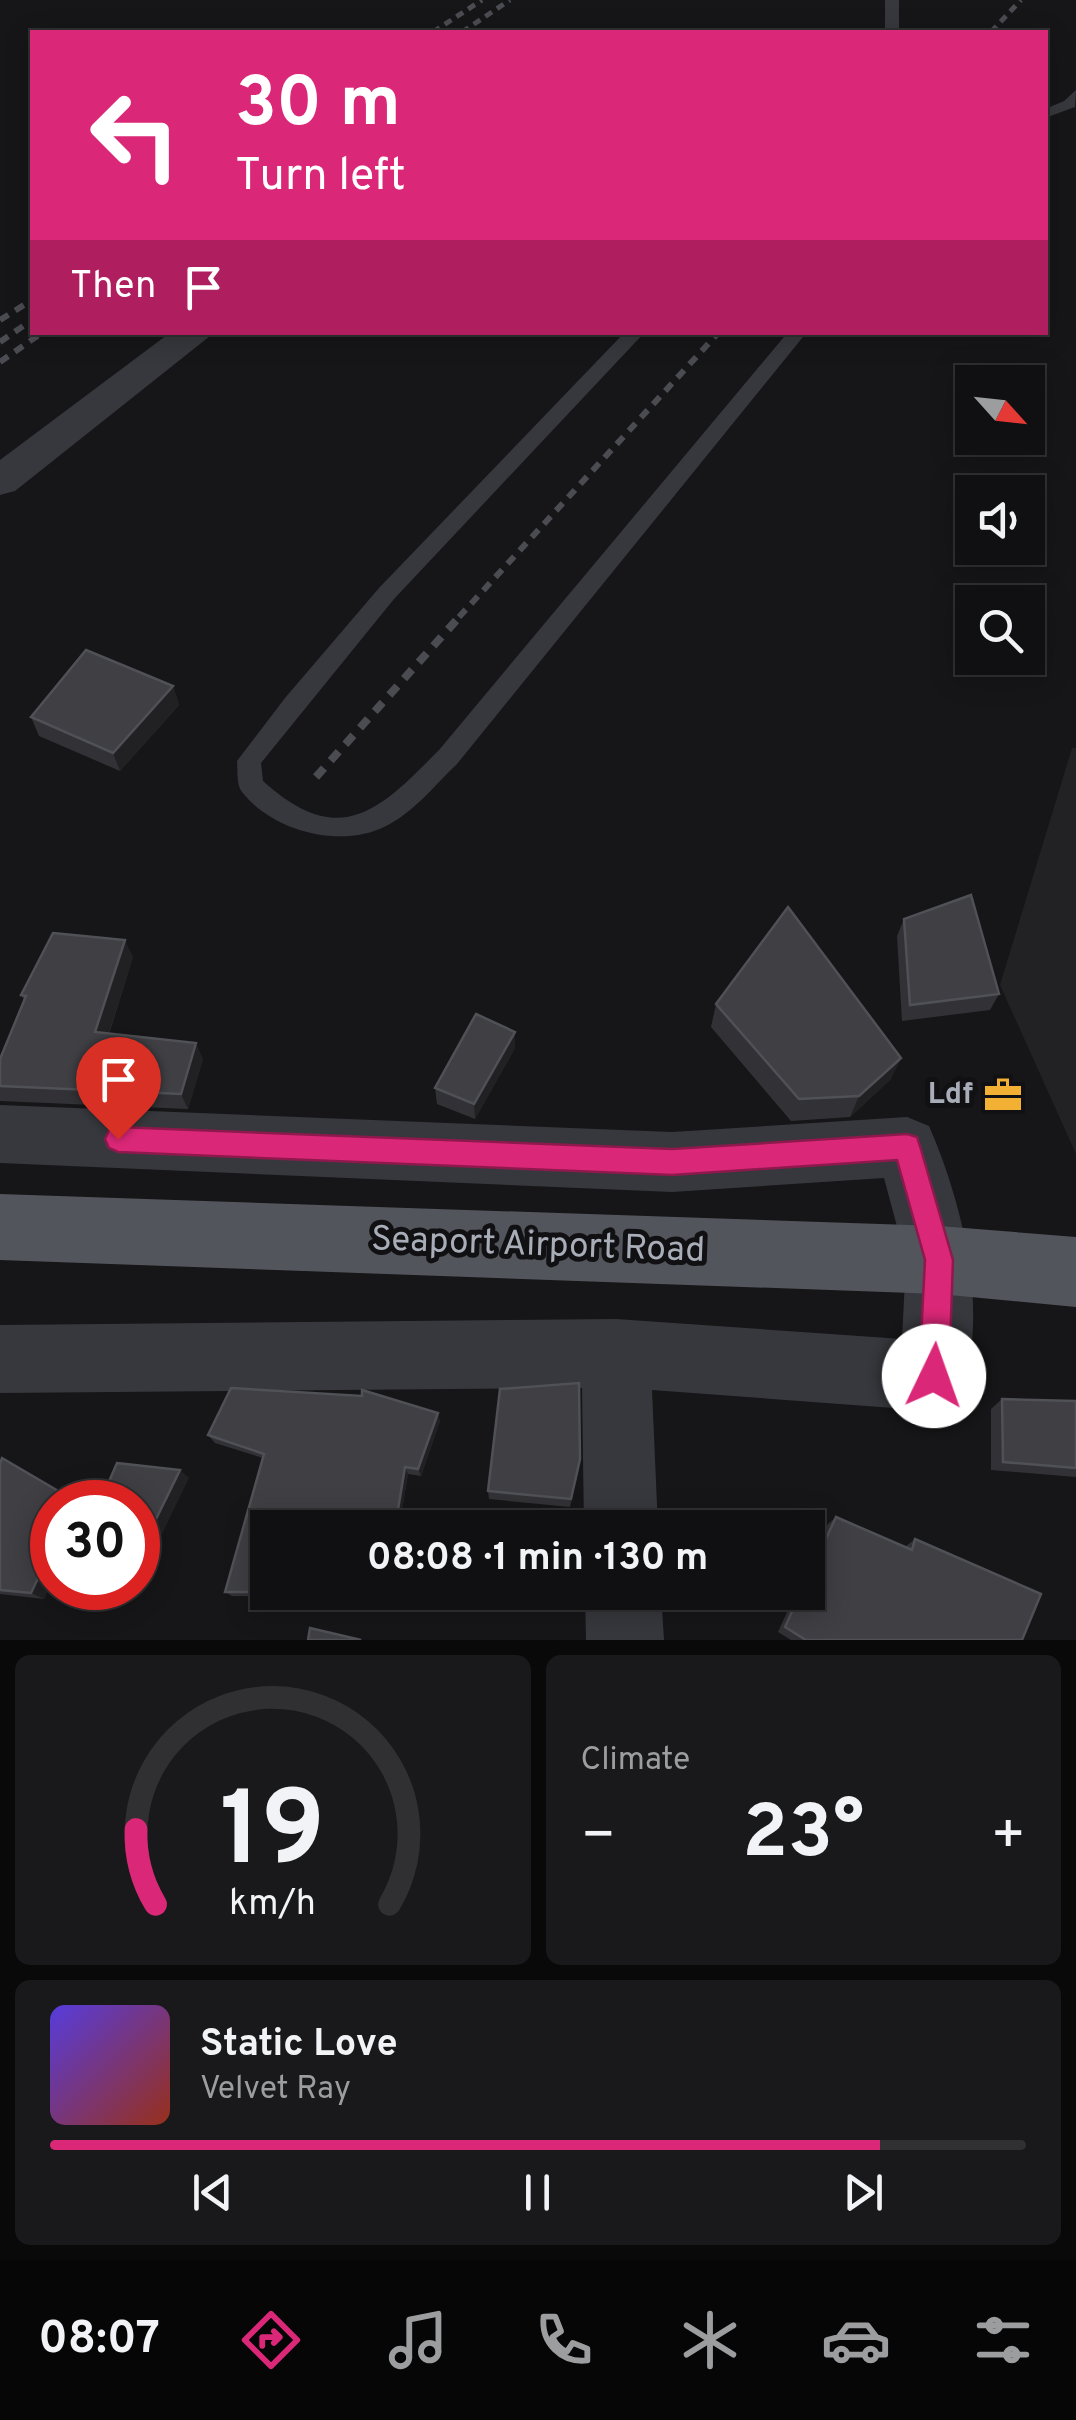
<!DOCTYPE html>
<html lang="en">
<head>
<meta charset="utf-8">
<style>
  :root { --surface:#101012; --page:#19191b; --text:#f1f3f6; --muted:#9c9d9f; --line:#303032; --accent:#db2777 }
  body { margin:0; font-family:Overpass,sans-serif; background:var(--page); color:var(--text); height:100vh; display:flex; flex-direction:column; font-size:38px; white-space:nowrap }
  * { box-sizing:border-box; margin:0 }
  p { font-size:32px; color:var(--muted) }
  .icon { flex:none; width:55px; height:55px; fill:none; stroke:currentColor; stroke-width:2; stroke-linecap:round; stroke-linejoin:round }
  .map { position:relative; height:1640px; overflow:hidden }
  .details { display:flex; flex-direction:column; gap:15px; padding:15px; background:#09090a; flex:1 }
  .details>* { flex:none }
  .guide { position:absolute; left:30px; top:30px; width:1018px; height:305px; border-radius:0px; box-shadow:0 5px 25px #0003,0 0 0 2px var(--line); background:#db2777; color:#fff; overflow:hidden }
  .needle { width:65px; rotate:117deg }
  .buttons { position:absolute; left:955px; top:365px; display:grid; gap:20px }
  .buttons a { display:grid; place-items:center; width:90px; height:90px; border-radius:0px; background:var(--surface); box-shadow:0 5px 25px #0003,0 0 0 2px var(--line); font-size:50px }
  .speed { position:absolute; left:30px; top:1480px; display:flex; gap:20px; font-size:50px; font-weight:700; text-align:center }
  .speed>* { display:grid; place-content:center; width:130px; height:130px; border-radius:50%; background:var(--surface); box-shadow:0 5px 25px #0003,0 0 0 2px var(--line); line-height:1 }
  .speed .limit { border:15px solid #d22; background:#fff; color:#111 }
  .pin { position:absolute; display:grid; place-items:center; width:85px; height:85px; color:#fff; margin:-102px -42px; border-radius:50% 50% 50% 0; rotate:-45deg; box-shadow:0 0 10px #0007 }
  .pin .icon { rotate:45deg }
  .me { position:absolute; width:110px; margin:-55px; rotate:3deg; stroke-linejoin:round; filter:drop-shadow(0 0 8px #0008) }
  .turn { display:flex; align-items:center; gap:35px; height:210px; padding:0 40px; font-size:45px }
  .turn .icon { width:130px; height:130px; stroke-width:2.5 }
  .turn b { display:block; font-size:70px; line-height:85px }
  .then { display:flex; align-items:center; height:95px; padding:0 40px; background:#0003; gap:20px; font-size:38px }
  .big { font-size:75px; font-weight:700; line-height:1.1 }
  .details .card { flex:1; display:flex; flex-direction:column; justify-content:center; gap:15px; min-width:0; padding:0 35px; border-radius:15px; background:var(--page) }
  .details .dial { align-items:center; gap:0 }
  .dial svg { height:260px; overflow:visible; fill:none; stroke:var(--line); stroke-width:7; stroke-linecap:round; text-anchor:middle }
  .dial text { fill:var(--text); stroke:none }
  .song { display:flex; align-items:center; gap:30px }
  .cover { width:120px; height:120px; border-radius:15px; background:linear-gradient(135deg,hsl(250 70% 55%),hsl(10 70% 35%)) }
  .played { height:10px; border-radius:5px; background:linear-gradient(90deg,var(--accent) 85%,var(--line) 85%) }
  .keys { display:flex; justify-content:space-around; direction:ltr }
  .heat { display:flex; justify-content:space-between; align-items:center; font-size:55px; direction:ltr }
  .details .tiles { flex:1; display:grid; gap:15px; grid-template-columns:1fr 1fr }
  .card:last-child { grid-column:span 2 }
  .trip { position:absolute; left:250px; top:1510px; width:575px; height:100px; border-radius:0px; background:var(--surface); box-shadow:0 5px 25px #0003,0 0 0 2px var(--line); font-weight:700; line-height:100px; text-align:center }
  .menu { display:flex; height:160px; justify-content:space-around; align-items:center; background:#060607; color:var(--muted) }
  .menu .icon { width:70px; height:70px }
  .menu .active { color:var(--accent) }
  .menu b { font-size:45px; color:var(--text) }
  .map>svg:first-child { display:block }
  .built { fill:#222225 }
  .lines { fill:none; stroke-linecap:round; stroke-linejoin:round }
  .service { fill:#37383d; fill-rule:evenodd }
  .minor { fill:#37383d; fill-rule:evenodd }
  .primary { fill:#53555c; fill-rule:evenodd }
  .rail-far2 { stroke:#4a4c52; stroke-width:5; stroke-dasharray:8 6; stroke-linecap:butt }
  .rail-far1 { stroke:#4a4c52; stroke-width:6; stroke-dasharray:10 8; stroke-linecap:butt }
  .rail { stroke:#4a4c52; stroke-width:8; stroke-dasharray:12 10; stroke-linecap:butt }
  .wall { fill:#323236 }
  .shaded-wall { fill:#212124 }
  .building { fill:#3f3f44; stroke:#4f5156; stroke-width:2.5 }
  .route { fill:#db2777; stroke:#8e194d; stroke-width:2.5 }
  .labels { text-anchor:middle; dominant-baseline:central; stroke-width:10; stroke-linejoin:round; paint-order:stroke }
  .poi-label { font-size:30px; font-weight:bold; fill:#a8adb8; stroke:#111113; text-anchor:end }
  .near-street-label { font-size:35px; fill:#a8adb8; stroke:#111113 }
</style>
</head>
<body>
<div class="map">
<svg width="1076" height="1640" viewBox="0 0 1076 1640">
  <rect width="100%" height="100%" fill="#161618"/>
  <polygon class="built" points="1072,748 1076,748 1076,1154 1000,985"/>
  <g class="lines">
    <g class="service">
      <rect x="885" y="0" width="14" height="32"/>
      <polygon points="1076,90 1075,107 1045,118 1045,109 1064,101"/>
      <path d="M625 332H645L394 599 261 763 263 781C340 851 380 810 439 750L788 332H807L457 764C435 785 414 812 386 826 342 849 273 832 242 792 236 784 238 771 237 761L285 698 379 588Z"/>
    </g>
    <g class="minor">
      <polygon points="171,332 215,332 15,491 0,495 0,460"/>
      <path d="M0 1105 672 1132 907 1117 929 1126C963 1204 992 1319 958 1400L934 1411 652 1390 658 1528H584L582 1388 0 1393V1325L616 1319 902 1339 906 1260 884 1178 672 1192 0 1163Z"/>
      <polygon points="585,1592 661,1592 664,1640 586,1640"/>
    </g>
    <polygon class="primary" points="0,1194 939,1226 1076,1237 1076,1307 939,1294 0,1260"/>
    <g class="rail-far2">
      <polyline points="433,32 482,0"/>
      <polyline points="462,32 510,0"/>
      <polyline points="991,32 1021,0"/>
    </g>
    <g class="rail-far1">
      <polyline points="0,320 32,300"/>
      <polyline points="0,342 32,320"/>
      <polyline points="0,362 43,332"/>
      <polyline points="459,617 719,332"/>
    </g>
    <polyline class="rail" points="316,777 461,615"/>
  </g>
  <g class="wall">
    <polygon points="173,686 179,705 120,771 39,736 31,717"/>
    <polygon points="904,919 999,994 990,1010 902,1021 897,936"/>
    <polygon points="133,957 109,1034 203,1059 188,1109 0,1101 0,1059 24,1000 21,995"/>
    <polygon points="716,1004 901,1058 890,1080 850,1117 791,1121 711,1027"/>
    <polygon points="515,1048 475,1119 437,1104 435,1088"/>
    <polygon points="1002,1399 1076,1401 1076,1477 991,1470 991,1409"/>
    <polygon points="440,1421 421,1476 408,1474 399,1528 268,1528 268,1592 352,1592 308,1597 232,1596 225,1592 263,1458 215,1443 208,1435"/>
    <polygon points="0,1464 52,1502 52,1580 44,1599 0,1594"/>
    <polygon points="579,1468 570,1507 489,1499 488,1491"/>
    <polygon points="836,1517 905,1547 915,1539 1022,1640 791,1640 778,1632 796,1592 808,1592 808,1569 828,1524"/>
  </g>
  <g class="shaded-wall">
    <polygon points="173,686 179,705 120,771 113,753"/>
    <polygon points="125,940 133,957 104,1048 95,1032"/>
    <polygon points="515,1032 515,1048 475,1119 474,1104"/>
    <polygon points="196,1043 203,1059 188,1109 181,1094"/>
    <polygon points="901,1058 890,1080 850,1117 859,1096"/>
    <polygon points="438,1413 440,1421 421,1476 418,1469"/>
    <polygon points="405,1467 408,1474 399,1528 395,1528"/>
    <polygon points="180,1470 189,1478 138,1584 138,1556"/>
    <polygon points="52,1549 52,1580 44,1599 31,1593"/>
  </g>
  <g class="building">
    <polygon points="86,650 173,686 113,753 31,717"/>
    <polygon points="971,895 999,994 910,1005 904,919"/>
    <polygon points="788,907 901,1058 859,1096 799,1099 716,1004"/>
    <polygon points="53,933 125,940 95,1032 196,1043 181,1094 0,1086 0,1059 26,996 21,995"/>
    <polygon points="476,1014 515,1032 474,1104 435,1088"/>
    <polygon points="579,1383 580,1459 571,1499 488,1491 500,1389"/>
    <polygon points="231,1388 362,1396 362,1390 438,1413 418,1469 405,1467 395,1528 268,1528 268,1592 225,1592 264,1454 208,1435"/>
    <polygon points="1002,1399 1076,1401 1076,1468 1003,1462"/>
    <polygon points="2,1458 77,1502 52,1502 52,1549 31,1593 0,1590 0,1464"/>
    <polygon points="117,1463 180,1470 138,1556 138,1502 100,1502"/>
    <polygon points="836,1517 912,1550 915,1539 1041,1594 1022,1640 806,1640 785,1627 801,1592 808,1592 808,1578"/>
    <polygon points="310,1628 361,1640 308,1640"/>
  </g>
  <polygon class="route" points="118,1127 672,1149 907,1134 917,1137 920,1146 953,1260 949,1376 945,1386 934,1390 923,1386 919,1376 925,1260 897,1160 672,1175 118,1152 109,1148 105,1139 109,1130"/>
  <defs>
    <g id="office-bare" transform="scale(3)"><path d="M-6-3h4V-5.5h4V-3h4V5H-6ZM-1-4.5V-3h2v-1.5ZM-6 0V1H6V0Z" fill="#f2b134" stroke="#111113" stroke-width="2.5" paint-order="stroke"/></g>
  </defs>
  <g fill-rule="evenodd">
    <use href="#office-bare" x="1003" y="1095"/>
  </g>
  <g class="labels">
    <g class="poi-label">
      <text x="973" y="1095">Ldf</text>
    </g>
    <g class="near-street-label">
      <text transform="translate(538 1246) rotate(2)">Seaport Airport Road</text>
    </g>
  </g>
</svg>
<div class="buttons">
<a><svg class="needle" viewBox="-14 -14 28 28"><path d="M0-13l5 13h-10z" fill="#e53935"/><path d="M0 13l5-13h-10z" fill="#9c9d9f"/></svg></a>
<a><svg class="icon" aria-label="sound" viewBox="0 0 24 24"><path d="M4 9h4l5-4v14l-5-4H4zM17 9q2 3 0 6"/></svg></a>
<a><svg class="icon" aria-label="search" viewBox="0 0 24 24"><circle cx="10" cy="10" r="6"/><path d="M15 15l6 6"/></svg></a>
</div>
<div class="speed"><div class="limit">30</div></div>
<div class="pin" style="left:118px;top:1139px;background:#d93025"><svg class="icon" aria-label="arrive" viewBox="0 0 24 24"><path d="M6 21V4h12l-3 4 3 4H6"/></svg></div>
<svg class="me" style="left:934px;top:1376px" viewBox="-20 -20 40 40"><circle r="19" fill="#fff"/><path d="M0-13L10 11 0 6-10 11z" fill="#db2777"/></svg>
<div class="trip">08:08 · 1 min · 130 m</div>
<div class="guide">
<div class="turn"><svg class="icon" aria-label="left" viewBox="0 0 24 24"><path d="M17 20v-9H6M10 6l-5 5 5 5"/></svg><div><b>30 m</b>Turn left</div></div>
<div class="then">Then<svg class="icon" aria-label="arrive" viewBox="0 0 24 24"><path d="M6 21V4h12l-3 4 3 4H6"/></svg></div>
</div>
</div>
<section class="details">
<div class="tiles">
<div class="card dial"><svg viewBox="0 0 100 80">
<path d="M14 69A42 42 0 1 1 86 69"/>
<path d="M14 69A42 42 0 0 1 8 46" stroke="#db2777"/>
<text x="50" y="56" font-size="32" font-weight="700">19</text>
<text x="50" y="72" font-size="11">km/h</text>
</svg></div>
<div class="card"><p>Climate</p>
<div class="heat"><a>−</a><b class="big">23°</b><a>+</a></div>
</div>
<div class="card">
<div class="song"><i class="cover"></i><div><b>Static Love</b><p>Velvet Ray</p></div></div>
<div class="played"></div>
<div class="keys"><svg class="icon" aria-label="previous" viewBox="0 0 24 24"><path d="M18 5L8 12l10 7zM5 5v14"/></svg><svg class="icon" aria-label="pause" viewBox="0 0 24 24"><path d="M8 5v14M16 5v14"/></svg><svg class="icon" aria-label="next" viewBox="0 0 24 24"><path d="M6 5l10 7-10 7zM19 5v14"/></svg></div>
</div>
</div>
</section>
<nav class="menu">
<b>08:07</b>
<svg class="icon active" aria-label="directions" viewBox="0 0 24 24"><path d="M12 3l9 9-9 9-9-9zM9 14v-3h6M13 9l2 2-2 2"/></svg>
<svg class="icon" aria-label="music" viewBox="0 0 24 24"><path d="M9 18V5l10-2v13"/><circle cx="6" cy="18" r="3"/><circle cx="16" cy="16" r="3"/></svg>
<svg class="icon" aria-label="phone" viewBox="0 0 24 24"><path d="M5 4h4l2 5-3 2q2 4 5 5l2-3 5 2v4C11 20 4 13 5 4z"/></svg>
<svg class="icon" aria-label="climate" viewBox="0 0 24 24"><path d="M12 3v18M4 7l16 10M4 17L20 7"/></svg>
<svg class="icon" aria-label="car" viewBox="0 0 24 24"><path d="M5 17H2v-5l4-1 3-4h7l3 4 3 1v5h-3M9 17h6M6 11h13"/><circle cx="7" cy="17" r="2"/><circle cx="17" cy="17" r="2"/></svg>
<svg class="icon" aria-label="filters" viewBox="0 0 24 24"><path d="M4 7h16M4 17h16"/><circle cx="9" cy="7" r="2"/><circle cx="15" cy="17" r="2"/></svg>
</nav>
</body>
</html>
